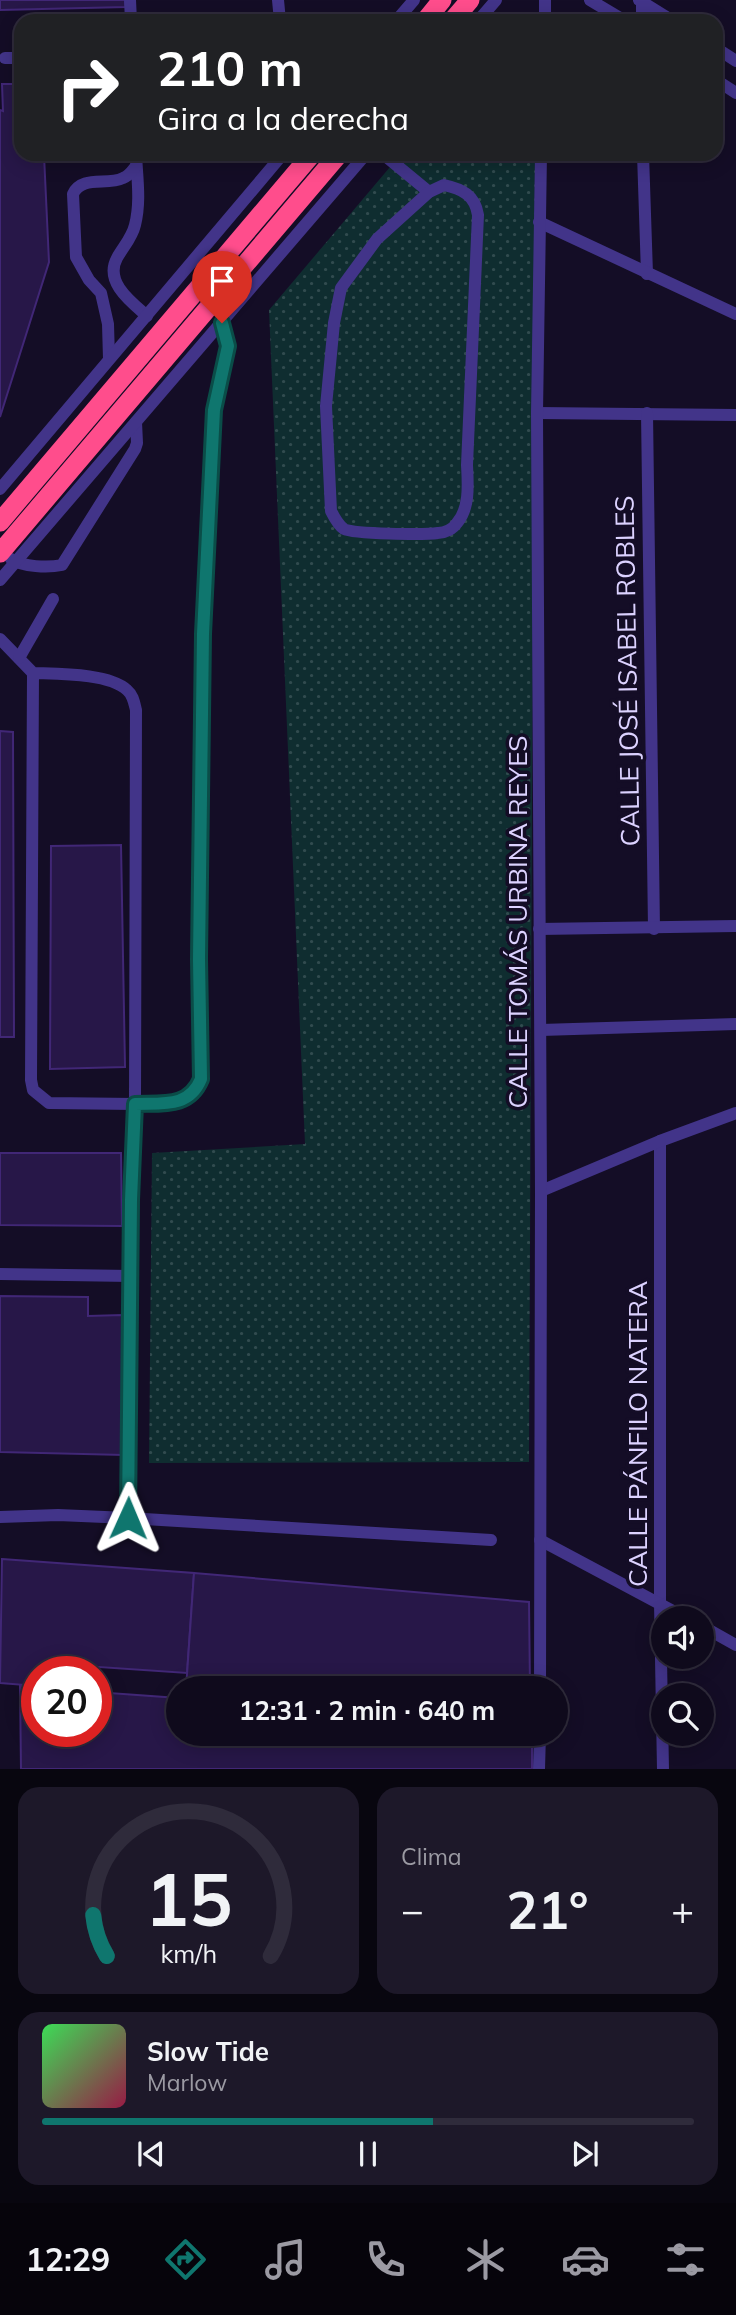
<!DOCTYPE html>
<html lang="es">
<head>
<meta charset="utf-8">
<style>
  :root { --surface:#0f0a1c; --page:#1d1829; --text:#f1f3f6; --muted:#9b9aa3; --line:#2f2b3b; --accent:#0f766e }
  body { margin:0; font-family:Mulish,sans-serif; background:var(--page); color:var(--text); height:100vh; display:flex; flex-direction:column; font-size:26px; white-space:nowrap }
  * { box-sizing:border-box; margin:0 }
  p { font-size:23px; color:var(--muted) }
  .icon { flex:none; width:38px; height:38px; fill:none; stroke:currentColor; stroke-width:2; stroke-linecap:round; stroke-linejoin:round }
  .map { position:relative; height:1769px; overflow:hidden }
  .sheet { display:flex; flex-direction:column; gap:18px; padding:18px; background:#08060f; flex:1 }
  .sheet>* { flex:none }
  .guide { position:absolute; left:14px; top:14px; width:709px; height:147px; border-radius:21px; box-shadow:0 4px 18px #0003,0 0 0 2px var(--line); background:#202124; color:#fff; overflow:hidden }
  .fabs { position:absolute; left:651px; top:1606px; display:grid; gap:14px }
  .fabs a { display:grid; place-items:center; width:63px; height:63px; border-radius:50%; background:var(--surface); box-shadow:0 4px 18px #0003,0 0 0 2px var(--line); font-size:35px }
  .speed { position:absolute; left:21px; top:1656px; display:flex; gap:14px; font-size:35px; font-weight:700; text-align:center }
  .speed>* { display:grid; place-content:center; width:91px; height:91px; border-radius:50%; background:var(--surface); box-shadow:0 4px 18px #0003,0 0 0 2px var(--line); line-height:1 }
  .speed .limit { border:10px solid #d22; background:#fff; color:#111 }
  .pin { position:absolute; display:grid; place-items:center; width:60px; height:60px; color:#fff; margin:-72px -30px; border-radius:50% 50% 50% 0; rotate:-45deg; box-shadow:0 0 7px #0007 }
  .pin .icon { rotate:45deg }
  .me { position:absolute; width:77px; margin:-38px; rotate:1deg; stroke-linejoin:round; filter:drop-shadow(0 0 5px #0008) }
  .turn { display:flex; align-items:center; gap:24px; height:147px; padding:0 28px; font-size:32px }
  .turn .icon { width:91px; height:91px; stroke-width:2.5 }
  .turn b { display:block; font-size:49px; line-height:60px }
  .big { font-size:52px; font-weight:700; line-height:1.1 }
  .sheet .card { flex:1; display:flex; flex-direction:column; justify-content:center; gap:10px; min-width:0; padding:0 24px; border-radius:21px; background:var(--page) }
  .sheet .dial { align-items:center; gap:0 }
  .dial svg { height:182px; overflow:visible; fill:none; stroke:var(--line); stroke-width:7; stroke-linecap:round; text-anchor:middle }
  .dial text { fill:var(--text); stroke:none }
  .song { display:flex; align-items:center; gap:21px }
  .cover { width:84px; height:84px; border-radius:10px; background:linear-gradient(135deg,hsl(130 70% 55%),hsl(340 70% 35%)) }
  .played { height:7px; border-radius:4px; background:linear-gradient(90deg,var(--accent) 60%,var(--line) 60%) }
  .keys { display:flex; justify-content:space-around; direction:ltr }
  .heat { display:flex; justify-content:space-between; align-items:center; font-size:38px; direction:ltr }
  .sheet .tiles { flex:1; display:grid; gap:18px; grid-template-columns:1fr 1fr }
  .card:last-child { grid-column:span 2 }
  .trip { position:absolute; left:166px; top:1676px; width:402px; height:70px; border-radius:35px; background:var(--surface); box-shadow:0 4px 18px #0003,0 0 0 2px var(--line); font-weight:700; line-height:70px; text-align:center }
  .tabs { display:flex; height:112px; justify-content:space-around; align-items:center; background:#06040b; color:var(--muted) }
  .tabs .icon { width:49px; height:49px }
  .tabs .current { color:var(--accent) }
  .tabs b { font-size:32px; color:var(--text) }
  .map>svg:first-child { display:block }
  .grass { fill:url(#grass-dots) }
  .building { fill:#271748; stroke:#412776; stroke-width:2 }
  .lines { fill:none; stroke-linecap:round; stroke-linejoin:round }
  .minor { stroke:#423489; stroke-width:12 }
  .highway { stroke:#ff4d8c; stroke-width:19 }
  .route-casing { stroke:#0a4d48; stroke-width:18 }
  .route { stroke:#0f766e; stroke-width:12 }
  .labels { text-anchor:middle; dominant-baseline:central; stroke-width:7; stroke-linejoin:round; paint-order:stroke }
  .street-label { font-size:26px; fill:#dcd2ff; stroke:#140d26 }
</style>
</head>
<body>
<div class="map">
<svg width="736" height="1769" viewBox="0 0 736 1769">
  <defs>
    <pattern id="grass-dots" width="8" height="8" patternUnits="userSpaceOnUse" patternTransform="scale(1.75)"><rect width="8" height="8" fill="#0f2d30"/><path d="M2 2h.1M6 6h.1" fill="none" stroke="#314b4f" stroke-width="1.8" stroke-linecap="round"/></pattern>
  </defs>
  <rect width="100%" height="100%" fill="#140d26"/>
  <polygon class="grass" points="401,154 535,154 529,1462 149,1463 152,1153 305,1144 269,310"/>
  <g class="building">
    <polygon points="0,0 125,0 126,7 0,10"/>
    <polygon points="2,84 21,84 21,154 131,154 131,157 44,155 49,262 0,417 0,110 3,111"/>
    <polygon points="0,731 13,732 14,1037 0,1037"/>
    <polygon points="121,845 125,1067 50,1069 51,846"/>
    <polygon points="0,1153 121,1153 122,1226 0,1225"/>
    <polygon points="0,1296 88,1297 88,1316 122,1315 124,1455 0,1452"/>
    <polygon points="2,1559 194,1573 187,1673 70,1665 70,1671 37,1671 37,1686 0,1683"/>
    <polygon points="194,1573 529,1602 530,1689 186,1689"/>
    <polygon points="20,1686 37,1687 37,1731 96,1731 96,1692 178,1698 178,1734 532,1734 532,1769 21,1769"/>
  </g>
  <g class="lines">
    <g class="minor">
      <polyline points="130,0 131,21"/>
      <polyline points="278,0 280,21"/>
      <polyline points="590,0 625,21"/>
      <polyline points="639,0 673,21"/>
      <polyline points="642,0 642,21"/>
      <polyline points="396,21 414,0"/>
      <polyline points="478,21 496,0"/>
      <polyline points="545,21 545,0"/>
      <polyline points="716,48 736,61"/>
      <polyline points="5,58 21,58"/>
      <polyline points="716,80 736,93"/>
      <path d="M136 154C137 178 141 201 135 225 132 238 123 247 117 258 104 282 131 302 147 316"/>
      <polyline points="383,154 429,192"/>
      <polyline points="643,154 647,274"/>
      <path d="M444 185C462 189 475 195 478 215L467 465C468 484 470 508 457 523 453 529 445 533 438 533 424 535 354 534 344 529 338 525 334 517 331 511L326 406 334 323 341 288 377 239 429 192Z"/>
      <polyline points="539,222 736,314"/>
      <path d="M109 359 108 324 101 293 89 280 76 257 73 194C82 175 107 186 123 178 129 176 132 171 136 166"/>
      <polyline points="537,413 736,415"/>
      <polyline points="647,413 654,929"/>
      <polyline points="0,489 283,154"/>
      <path d="M11 559C23 567 48 568 62 565L135 449 137 443 136 422"/>
      <polyline points="0,580 366,154"/>
      <path d="M0 639 33 673C57 674 109 673 127 690 133 695 134 702 136 710L135 1104 49 1103 33 1090 31 1080 33 673"/>
      <polyline points="19,658 53,599"/>
      <polyline points="539,929 736,926"/>
      <polyline points="541,1030 736,1024"/>
      <polyline points="660,1141 660,1603 663,1769"/>
      <polyline points="541,1191 660,1141 736,1113"/>
      <polyline points="0,1274 131,1276"/>
      <polyline points="0,1517 58,1515 128,1518 491,1540"/>
      <path d="M128 1518 131 1200 135 1104C163 1103 189 1108 201 1079L199 959 203 634 214 410 228 346 222 323"/>
      <polyline points="540,1540 688,1619"/>
      <polyline points="702,1626 736,1645"/>
      <polyline points="540,1689 541,1191 537,413 541,154"/>
      <polyline points="539,1769 540,1734"/>
    </g>
    <g class="highway">
      <polyline points="425,21 442,0"/>
      <polyline points="452,21 470,0"/>
      <polyline points="0,522 312,154"/>
      <polyline points="0,553 339,154"/>
    </g>
  </g>
  <g class="lines">
    <g class="route-casing">
      <path id="route" d="M128 1518 131 1200 135 1104C163 1103 189 1108 201 1079L199 959 203 634 214 410 228 346 222 323"/>
    </g>
    <use href="#route" class="route"/>
  </g>
  <g class="labels">
    <g class="street-label">
      <text transform="translate(627 671) rotate(-91)">CALLE JOSÉ ISABEL ROBLES</text>
      <text transform="translate(517 922) rotate(-90)">CALLE TOMÁS URBINA REYES</text>
      <text transform="translate(637 1434) rotate(-90)">CALLE PÁNFILO NATERA</text>
    </g>
  </g>
</svg>
<div class="fabs">
<a><svg class="icon" aria-label="sound" viewBox="0 0 24 24"><path d="M4 9h4l5-4v14l-5-4H4zM17 9q2 3 0 6"/></svg></a>
<a><svg class="icon" aria-label="search" viewBox="0 0 24 24"><circle cx="10" cy="10" r="6"/><path d="M15 15l6 6"/></svg></a>
</div>
<div class="speed"><div class="limit">20</div></div>
<div class="pin" style="left:222px;top:323px;background:#d93025"><svg class="icon" aria-label="arrive" viewBox="0 0 24 24"><path d="M6 21V4h12l-3 4 3 4H6"/></svg></div>
<svg class="me" style="left:128px;top:1518px" viewBox="-20 -20 40 40"><path d="M0-17L14 15 0 8-14 15z" fill="#0f766e" stroke="#fff" stroke-width="4"/></svg>
<div class="trip">12:31 · 2 min · 640 m</div>
<div class="guide">
<div class="turn"><svg class="icon" aria-label="right" viewBox="0 0 24 24"><path d="M7 20v-9h11M14 6l5 5-5 5"/></svg><div><b>210 m</b>Gira a la derecha</div></div>
</div>
</div>
<section class="sheet">
<div class="tiles">
<div class="card dial"><svg viewBox="0 0 100 80">
<path d="M14 69A42 42 0 1 1 86 69"/>
<path d="M14 69A42 42 0 0 1 8 51" stroke="#0f766e"/>
<text x="50" y="56" font-size="32" font-weight="700">15</text>
<text x="50" y="72" font-size="11">km/h</text>
</svg></div>
<div class="card"><p>Clima</p>
<div class="heat"><a>−</a><b class="big">21°</b><a>+</a></div>
</div>
<div class="card">
<div class="song"><i class="cover"></i><div><b>Slow Tide</b><p>Marlow</p></div></div>
<div class="played"></div>
<div class="keys"><svg class="icon" aria-label="previous" viewBox="0 0 24 24"><path d="M18 5L8 12l10 7zM5 5v14"/></svg><svg class="icon" aria-label="pause" viewBox="0 0 24 24"><path d="M8 5v14M16 5v14"/></svg><svg class="icon" aria-label="next" viewBox="0 0 24 24"><path d="M6 5l10 7-10 7zM19 5v14"/></svg></div>
</div>
</div>
</section>
<nav class="tabs">
<b>12:29</b>
<svg class="icon current" aria-label="directions" viewBox="0 0 24 24"><path d="M12 3l9 9-9 9-9-9zM9 14v-3h6M13 9l2 2-2 2"/></svg>
<svg class="icon" aria-label="music" viewBox="0 0 24 24"><path d="M9 18V5l10-2v13"/><circle cx="6" cy="18" r="3"/><circle cx="16" cy="16" r="3"/></svg>
<svg class="icon" aria-label="phone" viewBox="0 0 24 24"><path d="M5 4h4l2 5-3 2q2 4 5 5l2-3 5 2v4C11 20 4 13 5 4z"/></svg>
<svg class="icon" aria-label="climate" viewBox="0 0 24 24"><path d="M12 3v18M4 7l16 10M4 17L20 7"/></svg>
<svg class="icon" aria-label="car" viewBox="0 0 24 24"><path d="M5 17H2v-5l4-1 3-4h7l3 4 3 1v5h-3M9 17h6M6 11h13"/><circle cx="7" cy="17" r="2"/><circle cx="17" cy="17" r="2"/></svg>
<svg class="icon" aria-label="filters" viewBox="0 0 24 24"><path d="M4 7h16M4 17h16"/><circle cx="9" cy="7" r="2"/><circle cx="15" cy="17" r="2"/></svg>
</nav>
</body>
</html>
